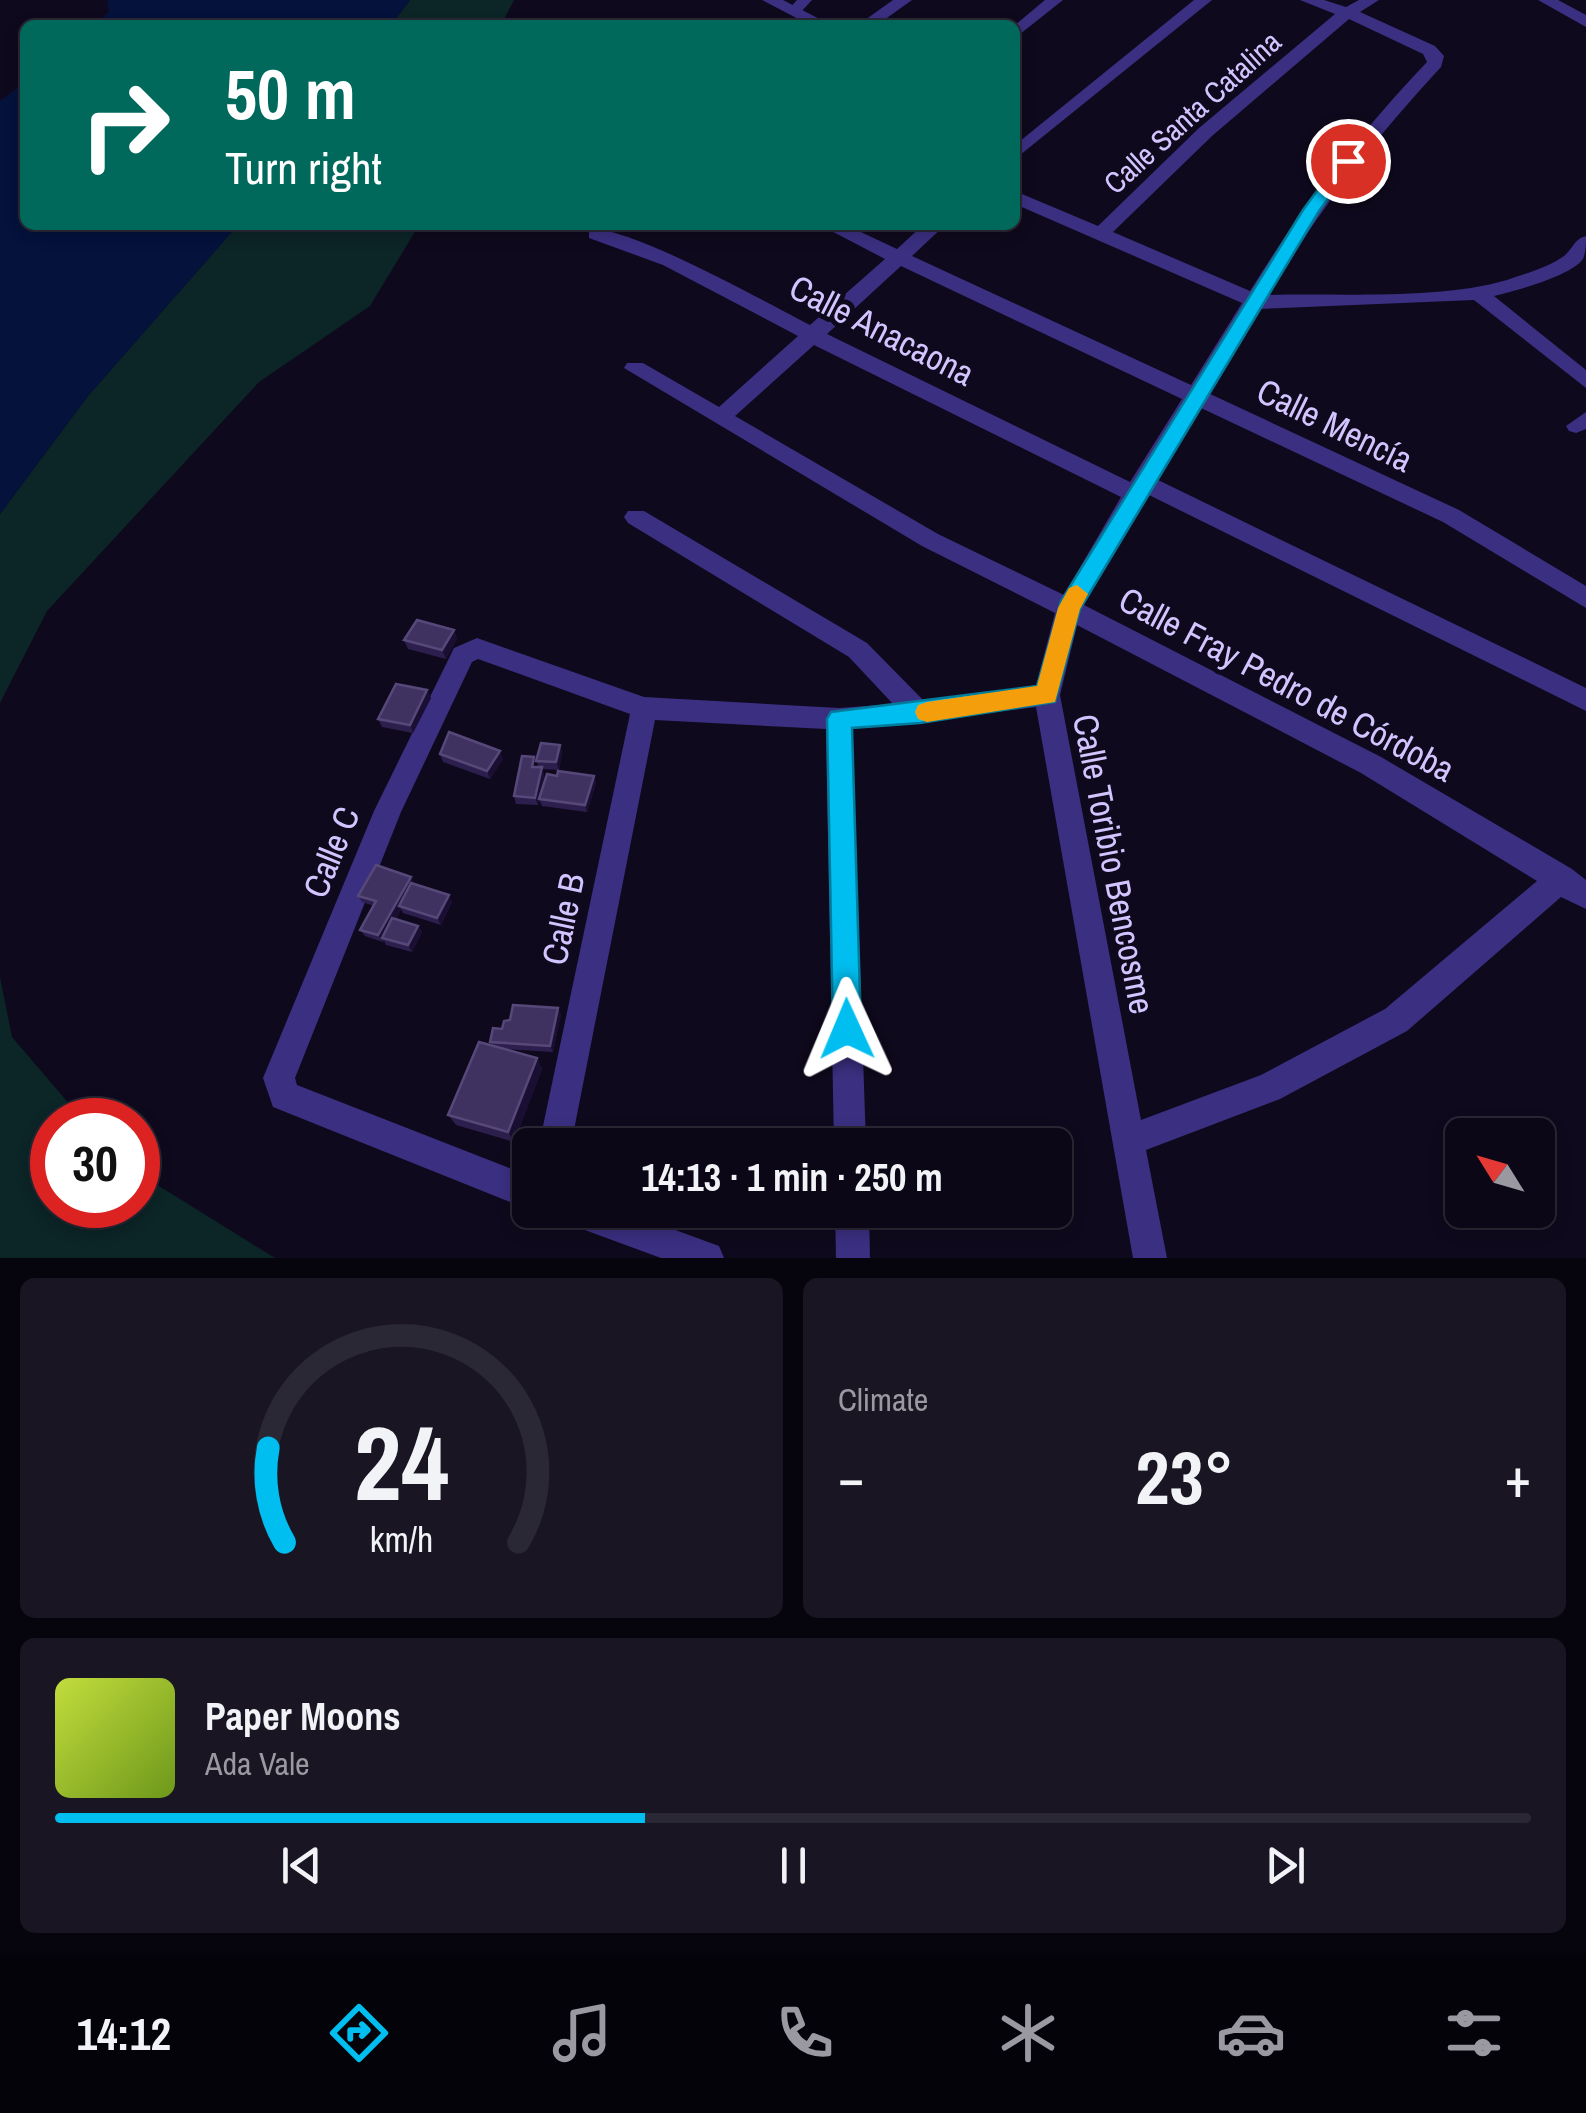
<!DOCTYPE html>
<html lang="en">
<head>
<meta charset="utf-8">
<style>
  :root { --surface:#0b0716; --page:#191523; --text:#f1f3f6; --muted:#9a99a1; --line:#2b2835; --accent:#00bef0 }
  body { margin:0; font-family:"Archivo Narrow",sans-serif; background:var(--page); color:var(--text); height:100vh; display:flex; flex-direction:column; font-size:38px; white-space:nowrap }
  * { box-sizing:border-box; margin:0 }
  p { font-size:32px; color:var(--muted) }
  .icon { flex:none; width:55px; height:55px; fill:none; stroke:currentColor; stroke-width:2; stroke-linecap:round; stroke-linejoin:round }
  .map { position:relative; height:1258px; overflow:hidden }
  .side { display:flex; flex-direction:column; gap:20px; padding:20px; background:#06040c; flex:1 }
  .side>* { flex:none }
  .banner { position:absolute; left:20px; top:20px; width:1000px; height:210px; border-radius:15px; box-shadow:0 5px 15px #0003,0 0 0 2px var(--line); background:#00695c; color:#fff; overflow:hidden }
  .needle { width:65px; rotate:307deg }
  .fabs { position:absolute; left:1445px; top:1118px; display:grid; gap:20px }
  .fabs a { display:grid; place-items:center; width:110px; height:110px; border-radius:15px; background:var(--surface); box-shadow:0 5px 15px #0003,0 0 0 2px var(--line); font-size:50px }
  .speed { position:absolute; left:30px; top:1098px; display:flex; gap:20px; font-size:50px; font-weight:700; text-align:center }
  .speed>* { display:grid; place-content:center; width:130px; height:130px; border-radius:50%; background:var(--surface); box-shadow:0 5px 15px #0003,0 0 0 2px var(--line); line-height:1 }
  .speed .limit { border:15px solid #d22; background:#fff; color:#111 }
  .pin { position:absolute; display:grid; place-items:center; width:85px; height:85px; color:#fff; margin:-42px; border:5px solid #fff; border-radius:50%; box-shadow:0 2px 10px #0007 }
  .me { position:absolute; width:110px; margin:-55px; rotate:359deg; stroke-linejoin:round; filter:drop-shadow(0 0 8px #0008) }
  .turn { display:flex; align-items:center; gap:35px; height:210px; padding:0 40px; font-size:45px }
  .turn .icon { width:130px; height:130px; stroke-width:2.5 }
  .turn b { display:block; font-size:70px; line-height:85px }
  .big { font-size:75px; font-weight:800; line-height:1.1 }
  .side .card { flex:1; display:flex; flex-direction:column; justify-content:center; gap:15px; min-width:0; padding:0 35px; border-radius:15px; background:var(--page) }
  .side .dial { align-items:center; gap:0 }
  .dial svg { height:260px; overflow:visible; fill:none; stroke:var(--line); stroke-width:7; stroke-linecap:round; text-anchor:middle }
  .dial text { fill:var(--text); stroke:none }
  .song { display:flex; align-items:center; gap:30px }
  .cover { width:120px; height:120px; border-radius:15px; background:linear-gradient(135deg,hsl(70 70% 55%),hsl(80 70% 35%)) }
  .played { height:10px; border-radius:5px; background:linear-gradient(90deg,var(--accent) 40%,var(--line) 40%) }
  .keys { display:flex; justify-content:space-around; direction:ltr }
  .heat { display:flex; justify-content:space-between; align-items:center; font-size:55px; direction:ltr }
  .side .tiles { flex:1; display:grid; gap:20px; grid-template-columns:1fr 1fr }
  .card:last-child { grid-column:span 2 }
  .trip { position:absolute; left:512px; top:1128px; width:560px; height:100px; border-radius:15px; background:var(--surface); box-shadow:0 5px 15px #0003,0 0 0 2px var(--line); font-weight:800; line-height:100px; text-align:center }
  .tab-bar { display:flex; height:160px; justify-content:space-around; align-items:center; background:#040309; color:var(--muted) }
  .tab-bar .icon { width:70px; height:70px }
  .tab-bar .current { color:var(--accent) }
  .tab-bar b { font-size:45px; color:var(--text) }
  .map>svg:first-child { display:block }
  .green { fill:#0c2527 }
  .water { fill:#04123c }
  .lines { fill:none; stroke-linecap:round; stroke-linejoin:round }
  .service { fill:#3b2f81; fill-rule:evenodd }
  .minor { fill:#3b2f81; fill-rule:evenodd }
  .wall { fill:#2d1f4d }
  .shaded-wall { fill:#1a0f32 }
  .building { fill:#3f3160; stroke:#564879; stroke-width:2.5 }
  .route { fill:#00bef0; stroke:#007c9c; stroke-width:2.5 }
  .slow { fill:#f59e0b }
  .labels { text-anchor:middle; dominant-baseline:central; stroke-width:10; stroke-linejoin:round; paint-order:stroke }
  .far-street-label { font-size:30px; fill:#d2c5ff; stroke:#0f091d }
  .street-label { font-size:35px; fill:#d2c5ff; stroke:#0f091d }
</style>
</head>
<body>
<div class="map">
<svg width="1586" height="1258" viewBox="0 0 1586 1258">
  <rect width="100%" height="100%" fill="#0f091d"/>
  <g class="green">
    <polygon points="410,0 514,0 501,25 391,25"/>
    <polygon points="238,225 419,225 370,306 259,382 47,611 0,703 0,514 88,396"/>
    <polygon points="0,977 12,1037 83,1120 52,1120 52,1205 138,1205 138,1173 275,1258 0,1258"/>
  </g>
  <g class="water">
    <polygon points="107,0 410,0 391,25 93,25 109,12"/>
    <polygon points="25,82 25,225 238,225 88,396 0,514 0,101"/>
  </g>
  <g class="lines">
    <g class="service">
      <polygon points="797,0 812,0 799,14 789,14 787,11"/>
      <polygon points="1586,412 1586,429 1576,433 1569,431 1566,426"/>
    </g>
    <g class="minor">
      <polygon points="762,0 783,0 831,25 810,25"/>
      <polygon points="893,0 912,0 877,25 858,25"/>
      <polygon points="1045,0 1063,0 1015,38 1015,25"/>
      <polygon points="1194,0 1212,0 1015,159 1015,145"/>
      <path d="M1300 0H1324L1346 7 1359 0H1379L1360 12 1435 46 1444 56 1441 67C1371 143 1322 206 1268 295 1339 293 1440 300 1507 280 1524 274 1549 267 1564 256 1573 249 1574 239 1586 236 1586 244 1586 252 1583 259 1571 276 1515 291 1494 296L1586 370V388L1474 300 1260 309 1208 393 1459 510 1586 586V608L1443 522 1199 407 1156 479 1586 688V711L1147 494 1084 605 1381 757 1572 869 1586 880V909L1561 897 1407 1031 1280 1099 1146 1150 1167 1258H1133L1036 707 852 729 866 1145H834L826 729 655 720 571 1145H539L630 714 478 659 472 662 401 812 295 1078 297 1085 530 1176V1210L273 1107 263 1078 374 811 454 648 477 638 644 697 839 708 893 704 849 657 628 523 624 517 628 511H644L867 643 924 701 1036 686 1055 613 922 546 624 368 627 363H643L719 407 798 336 663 265 589 238V230C624 222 772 306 810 325L885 259 820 225H846L897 249 923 225H945L912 256 1191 385 1242 303 1015 204V191L1098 226 1199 128 1335 14ZM1349 19 1423 54 1427 62C1356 137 1304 204 1250 291L1113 232 1212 136ZM901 266 1182 399 1130 482 827 334ZM814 345 1121 497 1064 595 938 534 735 416ZM1077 625 1361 773 1537 881 1385 1009 1261 1075 1141 1120 1060 695Z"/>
      <polygon points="1538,0 1558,0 1586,15 1586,27"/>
      <polygon points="558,1210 621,1210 719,1246 724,1258 661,1258 563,1222"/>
      <polygon points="835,1210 869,1210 870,1258 836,1258"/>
    </g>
  </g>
  <g class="wall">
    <polygon points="454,630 457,639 446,659 408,649 404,640"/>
    <polygon points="427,690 431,698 413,733 382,727 378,719"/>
    <polygon points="560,745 562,753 559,770 542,769 544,775 540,796 557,776 594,776 596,783 587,812 542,806 539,799 538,805 516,804 514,796 537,765 536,767 539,767 536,761"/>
    <polygon points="440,754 503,759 490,779 443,762"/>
    <polygon points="415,884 452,902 441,925 403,913 401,909 396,919 418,926 422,932 412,952 386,945 384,941 383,942 365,936 360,930 374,906 362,902 358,896"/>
    <polygon points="561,1014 553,1052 504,1049 537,1058 542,1069 514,1142 456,1125 448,1115 492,1045 490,1042 502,1029"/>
  </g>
  <g class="shaded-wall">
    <polygon points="454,630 457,639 446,659 442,650"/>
    <polygon points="427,690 431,698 413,733 410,725"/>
    <polygon points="560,745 562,753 559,770 556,762"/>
    <polygon points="500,751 503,759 490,779 487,771"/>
    <polygon points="542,767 544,775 538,805 535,798"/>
    <polygon points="594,776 596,783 587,812 585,805"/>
    <polygon points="411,877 415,884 399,906 401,909 385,939 382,938 383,942 378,935"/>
    <polygon points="449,895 452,902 441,925 437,918"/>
    <polygon points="418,926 422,932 412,952 408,945"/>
    <polygon points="558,1008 561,1014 553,1052 550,1046"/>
    <polygon points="537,1058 542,1069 514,1142 508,1132"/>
  </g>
  <g class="building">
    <polygon points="417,620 454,630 442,650 404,640"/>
    <polygon points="396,684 427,690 410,725 378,719"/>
    <polygon points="449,732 500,751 487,771 440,754"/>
    <polygon points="541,743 560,745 556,762 536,761"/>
    <polygon points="522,756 534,757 532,767 542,767 535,798 514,796"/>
    <polygon points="558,771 594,776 585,805 539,799 547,774 557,776"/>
    <polygon points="376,865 411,877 378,935 360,930 376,901 358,896"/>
    <polygon points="411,883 449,895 437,918 399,906"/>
    <polygon points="392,918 418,926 408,945 382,938"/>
    <polygon points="513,1005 558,1008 550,1046 490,1042 493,1028 502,1029 504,1021 510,1020"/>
    <polygon points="479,1042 537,1058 508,1132 448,1115"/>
  </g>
  <polygon class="route" points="1342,157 1356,161 1319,211 1080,609 1055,702 920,723 852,728 861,1029 857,1039 847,1043 837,1039 833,1029 827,719 831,712 1037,686 1061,601 1303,210"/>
  <polygon class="slow" points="1077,585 1088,594 1080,609 1055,702 927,722 918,719 915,712 918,705 927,702 1037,686 1058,608 1069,588"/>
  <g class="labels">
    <g class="far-street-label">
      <text transform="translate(1192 112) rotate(-42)">Calle Santa Catalina</text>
    </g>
    <g class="street-label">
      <text transform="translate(882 330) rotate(27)">Calle Anacaona</text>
      <text transform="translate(1335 425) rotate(26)">Calle Mencía</text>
      <text transform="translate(1287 684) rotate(28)">Calle Fray Pedro de Córdoba</text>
      <text transform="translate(331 852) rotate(-68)">Calle C</text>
      <text transform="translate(1114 864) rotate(79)">Calle Toribio Bencosme</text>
      <text transform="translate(563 919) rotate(-78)">Calle B</text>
    </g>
  </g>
</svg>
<div class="fabs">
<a><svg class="needle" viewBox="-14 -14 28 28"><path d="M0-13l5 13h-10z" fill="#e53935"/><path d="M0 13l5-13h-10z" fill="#9a99a1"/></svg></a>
</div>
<div class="speed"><div class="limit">30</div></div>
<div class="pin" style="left:1348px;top:161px;background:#d93025"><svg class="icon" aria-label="arrive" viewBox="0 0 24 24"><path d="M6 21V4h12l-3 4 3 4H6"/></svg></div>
<svg class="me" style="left:847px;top:1029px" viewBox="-20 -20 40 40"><path d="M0-17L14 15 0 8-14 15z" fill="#00bef0" stroke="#fff" stroke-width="4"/></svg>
<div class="trip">14:13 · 1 min · 250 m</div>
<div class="banner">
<div class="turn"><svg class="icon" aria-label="right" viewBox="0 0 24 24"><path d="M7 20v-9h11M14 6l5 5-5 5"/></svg><div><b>50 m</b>Turn right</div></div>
</div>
</div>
<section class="side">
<div class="tiles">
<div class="card dial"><svg viewBox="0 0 100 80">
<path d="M14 69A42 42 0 1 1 86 69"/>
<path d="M14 69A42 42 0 0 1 9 40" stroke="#00bef0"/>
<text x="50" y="56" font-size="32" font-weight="700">24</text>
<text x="50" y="72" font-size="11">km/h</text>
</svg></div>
<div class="card"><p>Climate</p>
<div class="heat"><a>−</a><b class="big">23°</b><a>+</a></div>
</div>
<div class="card">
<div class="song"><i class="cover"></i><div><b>Paper Moons</b><p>Ada Vale</p></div></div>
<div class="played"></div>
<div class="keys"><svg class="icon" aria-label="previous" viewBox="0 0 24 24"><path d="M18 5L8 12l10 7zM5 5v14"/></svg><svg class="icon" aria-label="pause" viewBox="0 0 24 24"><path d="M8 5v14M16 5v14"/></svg><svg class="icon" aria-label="next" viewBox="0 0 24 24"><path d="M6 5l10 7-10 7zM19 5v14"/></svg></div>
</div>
</div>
</section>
<nav class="tab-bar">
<b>14:12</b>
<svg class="icon current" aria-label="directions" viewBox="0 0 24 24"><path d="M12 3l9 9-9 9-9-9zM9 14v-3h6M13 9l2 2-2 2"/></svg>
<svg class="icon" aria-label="music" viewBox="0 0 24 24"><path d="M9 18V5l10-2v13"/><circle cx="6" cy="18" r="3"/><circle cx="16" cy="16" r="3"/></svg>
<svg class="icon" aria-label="phone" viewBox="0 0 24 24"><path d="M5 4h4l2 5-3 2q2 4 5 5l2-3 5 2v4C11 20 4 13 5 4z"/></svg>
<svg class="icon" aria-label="climate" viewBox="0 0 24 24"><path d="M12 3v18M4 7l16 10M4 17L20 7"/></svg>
<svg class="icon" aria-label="car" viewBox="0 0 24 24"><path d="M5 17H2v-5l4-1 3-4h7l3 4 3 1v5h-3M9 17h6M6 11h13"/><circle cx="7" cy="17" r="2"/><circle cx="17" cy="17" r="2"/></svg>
<svg class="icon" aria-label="filters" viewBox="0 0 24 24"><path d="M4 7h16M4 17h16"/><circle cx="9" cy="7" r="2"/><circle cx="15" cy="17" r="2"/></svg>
</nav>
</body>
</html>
